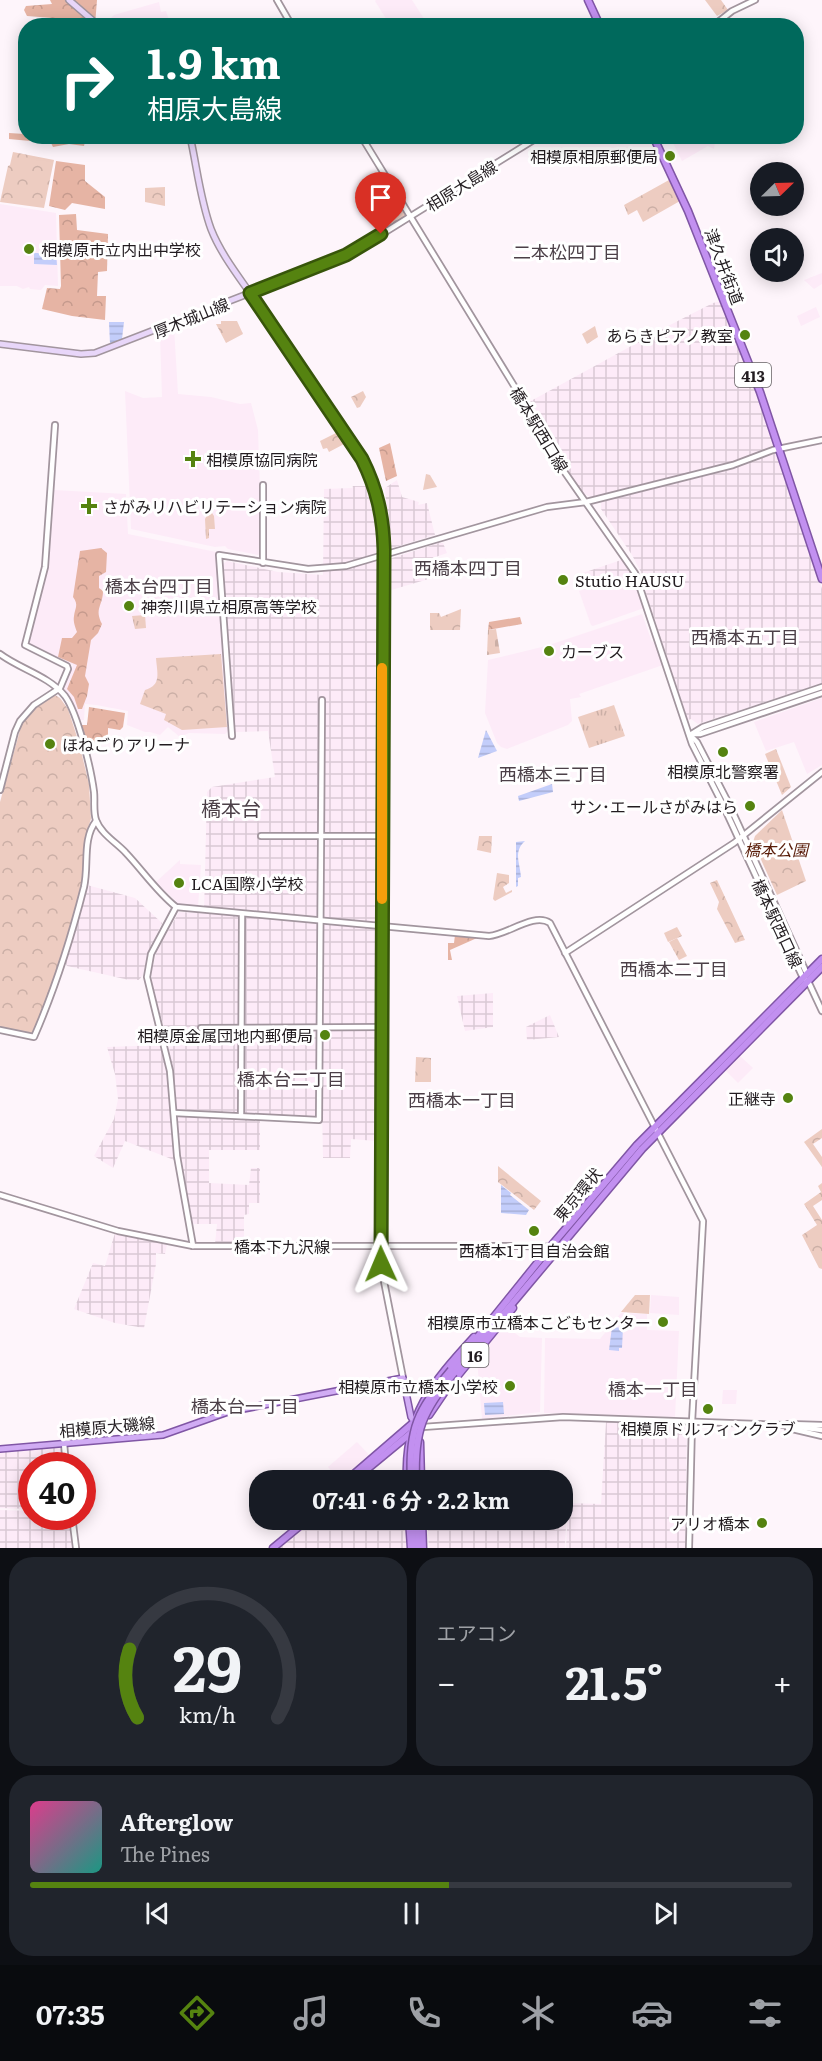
<!DOCTYPE html>
<html lang="ja">
<head>
<meta charset="utf-8">
<style>
  :root { --surface:#171b24; --page:#20242c; --text:#f1f3f6; --muted:#9ea1a6; --line:#363941; --accent:#558310 }
  body { margin:0; font-family:Literata,"Noto Sans JP",serif; background:var(--page); color:var(--text); height:100vh; display:flex; flex-direction:column; font-size:22px; white-space:nowrap }
  * { box-sizing:border-box; margin:0 }
  p { font-size:20px; color:var(--muted) }
  .icon { flex:none; width:33px; height:33px; fill:none; stroke:currentColor; stroke-width:2; stroke-linecap:round; stroke-linejoin:round }
  .map { position:relative; height:1548px; overflow:hidden }
  .sheet { display:flex; flex-direction:column; gap:9px; padding:9px; background:#0d0f14; flex:1 }
  .sheet>* { flex:none }
  .hud { position:absolute; left:18px; top:18px; width:786px; height:126px; border-radius:24px; box-shadow:0 3px 15px #0003; background:#00695c; color:#fff; overflow:hidden }
  .needle { width:39px; rotate:67deg }
  .tools { position:absolute; left:750px; top:162px; display:grid; gap:12px }
  .tools a { display:grid; place-items:center; width:54px; height:54px; border-radius:50%; background:var(--surface); box-shadow:0 3px 15px #0003; font-size:30px }
  .speed { position:absolute; left:18px; top:1452px; display:flex; gap:12px; font-size:30px; font-weight:700; text-align:center }
  .speed>* { display:grid; place-content:center; width:78px; height:78px; border-radius:50%; background:var(--surface); box-shadow:0 3px 15px #0003; line-height:1 }
  .speed .limit { border:9px solid #d22; background:#fff; color:#111 }
  .pin { position:absolute; display:grid; place-items:center; width:51px; height:51px; color:#fff; margin:-62px -26px; border-radius:50% 50% 50% 0; rotate:-45deg; box-shadow:0 0 6px #0007 }
  .pin .icon { rotate:45deg }
  .me { position:absolute; width:66px; margin:-33px; rotate:359deg; stroke-linejoin:round; filter:drop-shadow(0 0 4px #0008) }
  .turn { display:flex; align-items:center; gap:21px; height:126px; padding:0 30px; font-size:27px }
  .turn .icon { width:78px; height:78px; stroke-width:2.5 }
  .turn b { display:block; font-size:42px; line-height:51px }
  .big { font-size:45px; font-weight:700; line-height:1.1 }
  .sheet .widget { flex:1; display:flex; flex-direction:column; justify-content:center; gap:9px; min-width:0; padding:0 21px; border-radius:24px; background:var(--page) }
  .sheet .dial { align-items:center; gap:0 }
  .dial svg { height:156px; overflow:visible; fill:none; stroke:var(--line); stroke-width:7; stroke-linecap:round; text-anchor:middle }
  .dial text { fill:var(--text); stroke:none }
  .song { display:flex; align-items:center; gap:18px }
  .cover { width:72px; height:72px; border-radius:9px; background:linear-gradient(135deg,hsl(330 70% 55%),hsl(170 70% 35%)) }
  .played { height:6px; border-radius:3px; background:linear-gradient(90deg,var(--accent) 55%,var(--line) 55%) }
  .keys { display:flex; justify-content:space-around; direction:ltr }
  .heat { display:flex; justify-content:space-between; align-items:center; font-size:33px; direction:ltr }
  .sheet .tiles { flex:1; display:grid; gap:9px; grid-template-columns:1fr 1fr }
  .widget:last-child { grid-column:span 2 }
  .trip { position:absolute; left:249px; top:1470px; width:324px; height:60px; border-radius:24px; background:var(--surface); box-shadow:0 3px 15px #0003; font-weight:700; line-height:60px; text-align:center }
  .dock { display:flex; height:96px; justify-content:space-around; align-items:center; background:#090b0e; color:var(--muted) }
  .dock .icon { width:42px; height:42px }
  .dock .selected { color:var(--accent) }
  .dock b { font-size:27px; color:var(--text) }
  .map>svg:first-child { display:block }
  .built { fill:#fdebf8 }
  .industrial { fill:url(#industrial-grid) }
  .grass { fill:url(#grass-tufts) }
  .forest { fill:url(#forest-crowns) }
  .cemetery { fill:url(#cemetery-stones) }
  .park { fill:url(#park-crowns) }
  .water { fill:url(#water-rules) }
  .lines { fill:none; stroke-linecap:round; stroke-linejoin:round }
  .tertiary-casing { stroke:#a2959e; stroke-width:8 }
  .secondary-casing { stroke:#a2959e; stroke-width:8 }
  .primary-casing { stroke:#8056a5; stroke-width:8 }
  .trunk-casing { stroke:#8056a5; stroke-width:9 }
  .tertiary { stroke:#fff; stroke-width:4.5 }
  .secondary { stroke:#e8d6f9; stroke-width:5 }
  .primary { stroke:#d1acf4; stroke-width:5 }
  .trunk { stroke:#c290f0; stroke-width:6 }
  .trunk-bridge-casing { stroke:#8056a5; stroke-width:9; stroke-linecap:butt }
  .trunk-bridge { stroke:#c290f0; stroke-width:6 }
  .route-casing { stroke:#37550a; stroke-width:15 }
  .route { stroke:#558310; stroke-width:10 }
  .slow { stroke:#f59e0b; stroke-width:10 }
  .poi-dot { fill:#558310; stroke:#fff; stroke-width:2 }
  .labels { text-anchor:middle; dominant-baseline:central; stroke-width:6; stroke-linejoin:round; paint-order:stroke }
  .shield { fill:#fff; stroke:#646063; stroke-width:1.5 }
  .shield-label { font-size:15px; font-weight:bold; fill:#221c20 }
  .poi-label { font-size:16px; fill:#221c20; stroke:#fff; text-anchor:end }
  .street-label { font-size:16px; fill:#221c20; stroke:#fff }
  .park-label { font-size:16px; font-style:italic; fill:#591d09; stroke:#fff }
  .neighbourhood-label { font-size:18px; fill:#4c4048; stroke:#fff }
  .quarter-label { font-size:20px; fill:#4c4048; stroke:#fff }
</style>
</head>
<body>
<div class="map">
<svg width="822" height="1548" viewBox="0 0 822 1548">
  <defs>
    <pattern id="industrial-grid" width="8" height="8" patternUnits="userSpaceOnUse" patternTransform="scale(1.5)"><rect width="8" height="8" fill="#fdebf8"/><path d="M0 4h8M4 0v8" fill="none" stroke="#d9c9d4"/></pattern>
    <pattern id="grass-tufts" width="24" height="20" patternUnits="userSpaceOnUse" patternTransform="scale(1.5)"><rect width="24" height="20" fill="#edccc1"/><path d="M3 7l-1-3M5 7V3M7 7l1-3M15 17l-1-3M17 17v-4M19 17l1-3" fill="none" stroke="#cbafa6"/></pattern>
    <pattern id="forest-crowns" width="20" height="18" patternUnits="userSpaceOnUse" patternTransform="scale(1.5)"><rect width="20" height="18" fill="#e6b4a4"/><path d="M2 6a3 3 0 1 1 6 0M12 15a3 3 0 1 1 6 0" fill="none" stroke="#c59a8d"/></pattern>
    <pattern id="cemetery-stones" width="16" height="16" patternUnits="userSpaceOnUse" patternTransform="scale(1.5)"><rect width="16" height="16" fill="#edccc1"/><path d="M2 7V4a2 2 0 0 1 4 0v3zM10 15v-3a2 2 0 0 1 4 0v3z" fill="#cbafa6"/></pattern>
    <pattern id="park-crowns" width="20" height="18" patternUnits="userSpaceOnUse" patternTransform="scale(1.5)"><rect width="20" height="18" fill="#edccc1"/><path d="M2 6a3 3 0 1 1 6 0M12 15a3 3 0 1 1 6 0" fill="none" stroke="#cbafa6"/></pattern>
    <pattern id="water-rules" width="6" height="5" patternUnits="userSpaceOnUse" patternTransform="scale(1.5)"><rect width="6" height="5" fill="#c3cdfa"/><path d="M0 2.5h6" fill="none" stroke="#a7afd6"/></pattern>
  </defs>
  <rect width="100%" height="100%" fill="#fef5fb"/>
  <g class="built">
    <polygon points="376,0 412,0 426,22 420,25 390,25 375,1"/>
    <polygon points="159,2 161,12 166,11 169,20 146,26 144,21 131,26 111,25 107,22 114,15"/>
    <polygon points="670,137 720,137 715,142 714,149 708,146 682,161"/>
    <polygon points="0,204 56,213 58,286 45,285 41,290 30,289 29,287 23,289 17,286 0,286"/>
    <polygon points="822,273 822,284 814,289 804,280"/>
    <polygon points="816,307 820,317 801,326 797,316"/>
    <polygon points="174,327 178,394 211,397 240,404 251,403 258,430 260,490 260,554 258,555 228,549 225,546 215,547 131,529 125,391 143,398 162,397 160,334"/>
    <polygon points="54,490 126,494 128,534 216,552 228,731 225,734 189,733 180,737 168,727 160,735 150,732 145,732 127,725 128,711 96,705 85,704 84,720 78,720 72,701 64,689 73,665 56,658 28,643 48,568"/>
    <polygon points="632,573 644,608 593,626 591,625 579,591"/>
    <polygon points="642,614 652,642 655,641 663,665 579,694 581,697 570,699 572,721 568,725 507,749 501,747 497,743 485,713 488,660 546,646"/>
    <polygon points="822,698 822,765 807,774 794,742 766,751 754,722"/>
    <polygon points="180,860 180,864 201,865 198,907 179,904 156,882"/>
    <polygon points="740,1056 753,1068 738,1083 725,1070"/>
    <polygon points="651,1295 679,1297 679,1315 650,1313"/>
    <polygon points="621,1313 647,1314 647,1330 679,1331 675,1417 544,1413 545,1338 600,1339"/>
    <polygon points="505,1325 520,1337 542,1338 540,1412 482,1419 477,1359"/>
    <polygon points="723,1390 737,1390 736,1404 722,1404"/>
    <polygon points="357,1442 369,1455 340,1480 328,1467"/>
  </g>
  <g class="industrial">
    <polygon points="721,301 757,394 774,445 773,448 733,463 593,498 584,494 563,465 529,402 666,327 713,303"/>
    <polygon points="775,453 777,454 822,589 822,683 698,724 691,719 688,720 644,587 647,586 645,580 632,555 601,509 601,500 735,467"/>
    <polygon points="397,480 402,497 419,502 418,505 427,503 435,535 392,548 389,545 385,488"/>
    <polygon points="353,486 369,486 375,506 379,534 378,669 380,671 376,1141 351,1139 350,1158 323,1158 322,1105 324,1104 317,1104 317,1117 244,1114 243,1025 199,1026 199,1038 169,1044 152,986 151,973 157,950 179,912 204,913 207,792 212,787 275,777 268,731 236,732 234,731 223,564 227,561 278,572 323,575 324,489 352,488"/>
    <polygon points="439,543 443,543 447,553 427,560 432,578 388,591 388,562 392,558"/>
    <polygon points="624,559 632,573 579,590 574,576"/>
    <polygon points="87,885 135,898 162,923 148,952 143,975 139,980 129,980 67,966 65,962"/>
    <polygon points="493,993 493,1027 465,1031 457,996"/>
    <polygon points="550,1015 559,1037 527,1040 526,1027"/>
    <polygon points="203,1030 237,1030 239,1032 240,1113 238,1114 177,1109 169,1047 202,1040"/>
    <polygon points="165,1045 170,1091 174,1160 125,1141 113,1168 94,1156 114,1119 118,1099 115,1074 107,1047"/>
    <polygon points="177,1115 260,1119 260,1150 209,1150 209,1183 249,1185 251,1168 260,1168 260,1203 249,1203 249,1214 244,1215 244,1244 215,1244 217,1224 191,1224 180,1162"/>
    <polygon points="115,1233 167,1245 165,1254 156,1253 156,1264 144,1328 115,1323 74,1309 93,1263 105,1266"/>
    <polygon points="606,1422 684,1426 687,1430 685,1548 566,1548 568,1503 601,1504"/>
    <polygon points="61,1446 64,1465 32,1466 31,1509 0,1508 0,1451"/>
    <polygon points="563,1503 567,1503 565,1548 429,1548 427,1520 562,1520"/>
    <polygon points="0,1510 31,1511 32,1516 69,1517 72,1548 0,1548"/>
    <polygon points="314,1520 389,1520 397,1528 405,1527 407,1548 280,1548"/>
  </g>
  <g class="grass">
    <polygon points="208,513 212,513 214,516 215,529 209,529 209,538 206,539 205,519"/>
    <polygon points="145,615 146,628 135,629 132,616"/>
    <polygon points="614,705 625,736 589,748 578,717"/>
    <polygon points="677,938 687,956 679,960 669,942"/>
  </g>
  <g class="forest">
    <polygon points="50,0 97,0 95,25 64,25 64,19 27,16 24,10 26,6 52,4"/>
    <polygon points="9,133 25,134 26,136 86,137 84,146 69,144 53,147 51,143 9,139"/>
    <polygon points="56,161 85,165 85,181 105,197 105,209 72,203 65,210 49,206"/>
    <polygon points="76,214 77,230 108,234 107,271 98,272 97,296 106,296 105,320 72,316 42,309 47,288 60,289 61,286 59,215"/>
    <polygon points="390,443 397,476 386,481 379,448"/>
    <path d="M101 548 107 553 106 572 99 576V588L103 591C103 606 94 608 102 624L98 633 91 640 85 676 89 684 87 696 82 709H78L74 697 67 689 77 665 58 657 62 638H72L77 632C75 627 73 621 74 616 75 608 79 605 73 597L80 551Z"/>
    <polygon points="520,617 522,624 488,630 489,622"/>
    <polygon points="89,707 125,713 123,727 120,730 108,728 108,737 104,739 95,739 94,744 88,744 81,725 87,725"/>
    <polygon points="455,935 477,938 450,950 452,960 448,960 448,943 454,943"/>
  </g>
  <polygon class="cemetery" points="496,629 500,653 487,655 488,630"/>
  <g class="park">
    <polygon points="705,0 721,0 728,10 717,16"/>
    <polygon points="13,152 54,160 44,208 0,202 8,166 10,165"/>
    <polygon points="669,180 680,201 643,222 637,210 628,215 624,205"/>
    <polygon points="165,187 165,206 145,202 145,188"/>
    <polygon points="402,208 406,216 385,229 380,221"/>
    <polygon points="221,321 237,321 243,334 226,343 216,324 221,324"/>
    <polygon points="595,326 598,337 587,344 582,334"/>
    <polygon points="363,391 366,397 360,407 357,408 351,397"/>
    <polygon points="338,432 346,443 329,452 327,448 323,449 320,441"/>
    <polygon points="426,474 430,475 437,487 423,490"/>
    <polygon points="461,609 460,630 430,630 430,613 439,613 441,617"/>
    <path d="M221 654 227 727 182 730 164 720 166 714 140 704 145 690C162 685 157 673 156 658Z"/>
    <polygon points="55,695 60,698 68,709 79,743 89,784 91,819 86,834 83,883 50,992 35,1031 31,1033 0,1027 0,802 22,723 31,711"/>
    <polygon points="776,749 791,787 782,795 765,754"/>
    <polygon points="782,810 806,881 777,895 753,842 755,836"/>
    <polygon points="479,836 492,836 491,853 477,850"/>
    <polygon points="497,873 509,875 509,883 503,887 506,893 512,890 512,892 495,901 493,899"/>
    <polygon points="717,880 745,940 735,943 717,909 719,902 710,883"/>
    <polygon points="677,927 682,936 668,942 664,933"/>
    <polygon points="416,1057 431,1058 431,1082 415,1082"/>
    <polygon points="822,1129 822,1138 813,1144 822,1157 822,1167 804,1142"/>
    <polygon points="498,1166 541,1201 534,1210 498,1182"/>
    <polygon points="822,1183 822,1200 813,1206 822,1220 822,1269 819,1268 802,1235 817,1225 804,1204 821,1192 818,1186"/>
    <polygon points="635,1295 650,1295 649,1314 621,1312"/>
  </g>
  <g class="water">
    <polygon points="34,253 56,253 57,265 34,264"/>
    <polygon points="109,322 124,322 122,339 110,344"/>
    <polygon points="486,730 497,751 478,758"/>
    <polygon points="552,784 553,792 519,801 518,796"/>
    <path d="M525 841C513 852 520 862 521 877L518 878V886L516 887V842Z"/>
    <polygon points="501,1185 511,1193 510,1195 529,1210 526,1215 501,1213"/>
    <polygon points="612,1327 623,1328 622,1348 619,1348 619,1351 609,1350"/>
    <polygon points="503,1402 504,1414 485,1415 484,1403"/>
  </g>
  <g class="lines">
    <g class="tertiary-casing">
      <g id="tertiary">
        <polyline points="277,0 292,26"/>
        <polyline points="713,26 732,11 755,0"/>
        <polyline points="361,136 516,389 561,467 635,573 692,744 723,805 803,978 808,981 822,1011"/>
        <polyline points="263,563 263,485"/>
        <path d="M0 654C20 669 49 676 65 696 78 714 91 769 94 792 95 801 93 811 96 820 101 834 117 843 126 853 143 871 157 892 176 907L489 936C507 935 534 912 550 923L703 1221 692 1422 689 1548"/>
        <polyline points="693,734 700,734 822,693"/>
        <polyline points="690,735 703,727 822,687"/>
        <polyline points="232,736 219,555 308,569 346,566 547,507 586,502 733,465 773,450 822,440"/>
        <polyline points="692,737 697,742 728,802 807,974"/>
        <polyline points="0,790 15,732 20,721 34,705 60,688 68,669 67,666 25,645 45,567 55,425"/>
        <polyline points="261,836 382,836"/>
        <polyline points="176,907 151,954 147,977 170,1071 177,1156 193,1246"/>
        <polyline points="565,953 734,843 822,772"/>
        <polyline points="201,1028 381,1027"/>
        <path d="M0 1030 34 1037C55 989 71 938 84 887 89 865 82 839 96 821"/>
        <polyline points="174,1113 319,1120 322,700"/>
        <polyline points="241,1116 242,914"/>
        <polyline points="0,1195 118,1231 193,1246 522,1246 558,1247"/>
        <path d="M403 1378 380 1261 383 549C383 516 377 489 362 459L250 293 350 254 540 136"/>
        <polyline points="788,1424 822,1425"/>
        <polyline points="423,1427 563,1417 783,1425 822,1430"/>
        <polyline points="788,1428 822,1436"/>
        <polyline points="64,1443 66,1466"/>
        <polyline points="72,1516 76,1548"/>
      </g>
    </g>
    <g class="secondary-casing">
      <g id="secondary">
        <polyline points="69,0 99,26"/>
        <path d="M0 344 81 354 95 353 250 293C236 273 220 252 211 229 200 199 197 167 190 136"/>
      </g>
    </g>
    <g class="primary-casing">
      <polyline id="primary" points="0,1449 163,1435 228,1412 403,1378 411,1417 416,1425"/>
    </g>
    <g class="trunk-casing">
      <g id="trunk">
        <polyline points="588,0 600,26"/>
        <polyline points="653,136 688,211 760,392 822,579"/>
        <polyline points="451,1370 551,1246 637,1145 822,959"/>
        <polyline points="454,1373 642,1149 822,967"/>
        <polyline points="429,1415 446,1390 513,1308"/>
        <polyline points="420,1442 421,1480"/>
        <polyline points="347,1480 413,1423"/>
        <polyline points="354,1480 411,1433"/>
        <path d="M407 1480C404 1415 432 1383 474 1337"/>
        <polyline points="409,1520 411,1548"/>
        <polyline points="413,1520 415,1548"/>
        <polyline points="418,1520 419,1548"/>
        <polyline points="422,1520 423,1548"/>
        <polyline points="273,1548 307,1520"/>
      </g>
    </g>
    <use href="#tertiary" class="tertiary"/>
    <use href="#secondary" class="secondary"/>
    <use href="#primary" class="primary"/>
    <use href="#trunk" class="trunk"/>
    <g class="trunk-bridge-casing">
      <g id="trunk-bridge">
        <path d="M411 1480C408 1429 418 1409 451 1370"/>
        <path d="M416 1480C414 1430 423 1411 454 1373"/>
      </g>
    </g>
    <use href="#trunk-bridge" class="trunk-bridge"/>
  </g>
  <g class="lines">
    <g class="route-casing">
      <path id="route" d="M381 1264 384 549C383 516 377 489 362 459L250 293 346 255 381 234"/>
    </g>
    <use href="#route" class="route"/>
    <polyline class="slow" points="382,899 382,668"/>
  </g>
  <g class="poi-dot">
    <circle cx="670" cy="156" r="6"/>
    <circle cx="29" cy="249" r="6"/>
    <circle cx="745" cy="335" r="6"/>
    <path d="M190 450h6v6h6v6h-6v6h-6v-6h-6v-6h6z"/>
    <path d="M86 497h6v6h6v6h-6v6h-6v-6h-6v-6h6z"/>
    <circle cx="563" cy="580" r="6"/>
    <circle cx="129" cy="606" r="6"/>
    <circle cx="549" cy="651" r="6"/>
    <circle cx="50" cy="744" r="6"/>
    <circle cx="723" cy="752" r="6"/>
    <circle cx="750" cy="806" r="6"/>
    <circle cx="179" cy="883" r="6"/>
    <circle cx="325" cy="1035" r="6"/>
    <circle cx="788" cy="1098" r="6"/>
    <circle cx="534" cy="1231" r="6"/>
    <circle cx="663" cy="1322" r="6"/>
    <circle cx="510" cy="1386" r="6"/>
    <circle cx="708" cy="1409" r="6"/>
    <circle cx="762" cy="1523" r="6"/>
  </g>
  <g class="labels">
    <g class="shield">
      <rect x="735" y="363" width="36" height="24" rx="4.5"/>
      <rect x="461.5" y="1343" width="27" height="24" rx="4.5"/>
    </g>
    <g class="shield-label">
      <text x="753" y="375">413</text>
      <text x="475" y="1355">16</text>
    </g>
    <g class="poi-label">
      <text x="658" y="156">相模原相原郵便局</text>
      <text x="41" y="249" text-anchor="start">相模原市立内出中学校</text>
      <text x="733" y="335">あらきピアノ教室</text>
      <text x="206" y="459" text-anchor="start">相模原協同病院</text>
      <text x="103" y="506" text-anchor="start">さがみリハビリテーション病院</text>
      <text x="575" y="580" text-anchor="start">Stutio HAUSU</text>
      <text x="141" y="606" text-anchor="start">神奈川県立相原高等学校</text>
      <text x="561" y="651" text-anchor="start">カーブス</text>
      <text x="62" y="744" text-anchor="start">ほねごりアリーナ</text>
      <text x="723" y="771" text-anchor="middle">相模原北警察署</text>
      <text x="738" y="806">サン･エールさがみはら</text>
      <text x="191" y="883" text-anchor="start">LCA国際小学校</text>
      <text x="313" y="1035">相模原金属団地内郵便局</text>
      <text x="776" y="1098">正継寺</text>
      <text x="534" y="1250" text-anchor="middle">西橋本1丁目自治会館</text>
      <text x="651" y="1322">相模原市立橋本こどもセンター</text>
      <text x="498" y="1386">相模原市立橋本小学校</text>
      <text x="708" y="1428" text-anchor="middle">相模原ドルフィンクラブ</text>
      <text x="750" y="1523">アリオ橋本</text>
    </g>
    <g class="street-label">
      <text transform="translate(461 185) rotate(-32)">相原大島線</text>
      <text transform="translate(725 266) rotate(69)">津久井街道</text>
      <text transform="translate(191 317) rotate(-22)">厚木城山線</text>
      <text transform="translate(540 429) rotate(59)">橋本駅西口線</text>
      <text transform="translate(778 923) rotate(65)">橋本駅西口線</text>
      <text transform="translate(577 1194) rotate(-50)">東京環状</text>
      <text x="282" y="1246">橋本下九沢線</text>
      <text transform="translate(107 1426) rotate(-5)">相模原大磯線</text>
    </g>
    <g class="park-label">
      <text x="776" y="849">橋本公園</text>
    </g>
    <g class="neighbourhood-label">
      <text x="567" y="251">二本松四丁目</text>
      <text x="468" y="567">西橋本四丁目</text>
      <text x="159" y="585">橋本台四丁目</text>
      <text x="745" y="636">西橋本五丁目</text>
      <text x="553" y="773">西橋本三丁目</text>
      <text x="674" y="968">西橋本二丁目</text>
      <text x="291" y="1078">橋本台二丁目</text>
      <text x="462" y="1099">西橋本一丁目</text>
      <text x="653" y="1388">橋本一丁目</text>
      <text x="245" y="1405">橋本台一丁目</text>
    </g>
    <g class="quarter-label">
      <text x="231" y="807">橋本台</text>
    </g>
  </g>
</svg>
<div class="tools">
<a><svg class="needle" viewBox="-14 -14 28 28"><path d="M0-13l5 13h-10z" fill="#e53935"/><path d="M0 13l5-13h-10z" fill="#9ea1a6"/></svg></a>
<a><svg class="icon" aria-label="sound" viewBox="0 0 24 24"><path d="M4 9h4l5-4v14l-5-4H4zM17 9q2 3 0 6"/></svg></a>
</div>
<div class="speed"><div class="limit">40</div></div>
<div class="pin" style="left:381px;top:234px;background:#d93025"><svg class="icon" aria-label="arrive" viewBox="0 0 24 24"><path d="M6 21V4h12l-3 4 3 4H6"/></svg></div>
<svg class="me" style="left:381px;top:1264px" viewBox="-20 -20 40 40"><path d="M0-17L14 15 0 8-14 15z" fill="#558310" stroke="#fff" stroke-width="4"/></svg>
<div class="trip">07:41 · 6 分 · 2.2 km</div>
<div class="hud">
<div class="turn"><svg class="icon" aria-label="right" viewBox="0 0 24 24"><path d="M7 20v-9h11M14 6l5 5-5 5"/></svg><div><b>1.9 km</b>相原大島線</div></div>
</div>
</div>
<section class="sheet">
<div class="tiles">
<div class="widget dial"><svg viewBox="0 0 100 80">
<path d="M14 69A42 42 0 1 1 86 69"/>
<path d="M14 69A42 42 0 0 1 10 34" stroke="#558310"/>
<text x="50" y="56" font-size="32" font-weight="700">29</text>
<text x="50" y="72" font-size="11">km/h</text>
</svg></div>
<div class="widget"><p>エアコン</p>
<div class="heat"><a>−</a><b class="big">21.5°</b><a>+</a></div>
</div>
<div class="widget">
<div class="song"><i class="cover"></i><div><b>Afterglow</b><p>The Pines</p></div></div>
<div class="played"></div>
<div class="keys"><svg class="icon" aria-label="previous" viewBox="0 0 24 24"><path d="M18 5L8 12l10 7zM5 5v14"/></svg><svg class="icon" aria-label="pause" viewBox="0 0 24 24"><path d="M8 5v14M16 5v14"/></svg><svg class="icon" aria-label="next" viewBox="0 0 24 24"><path d="M6 5l10 7-10 7zM19 5v14"/></svg></div>
</div>
</div>
</section>
<nav class="dock">
<b>07:35</b>
<svg class="icon selected" aria-label="directions" viewBox="0 0 24 24"><path d="M12 3l9 9-9 9-9-9zM9 14v-3h6M13 9l2 2-2 2"/></svg>
<svg class="icon" aria-label="music" viewBox="0 0 24 24"><path d="M9 18V5l10-2v13"/><circle cx="6" cy="18" r="3"/><circle cx="16" cy="16" r="3"/></svg>
<svg class="icon" aria-label="phone" viewBox="0 0 24 24"><path d="M5 4h4l2 5-3 2q2 4 5 5l2-3 5 2v4C11 20 4 13 5 4z"/></svg>
<svg class="icon" aria-label="climate" viewBox="0 0 24 24"><path d="M12 3v18M4 7l16 10M4 17L20 7"/></svg>
<svg class="icon" aria-label="car" viewBox="0 0 24 24"><path d="M5 17H2v-5l4-1 3-4h7l3 4 3 1v5h-3M9 17h6M6 11h13"/><circle cx="7" cy="17" r="2"/><circle cx="17" cy="17" r="2"/></svg>
<svg class="icon" aria-label="filters" viewBox="0 0 24 24"><path d="M4 7h16M4 17h16"/><circle cx="9" cy="7" r="2"/><circle cx="15" cy="17" r="2"/></svg>
</nav>
</body>
</html>
